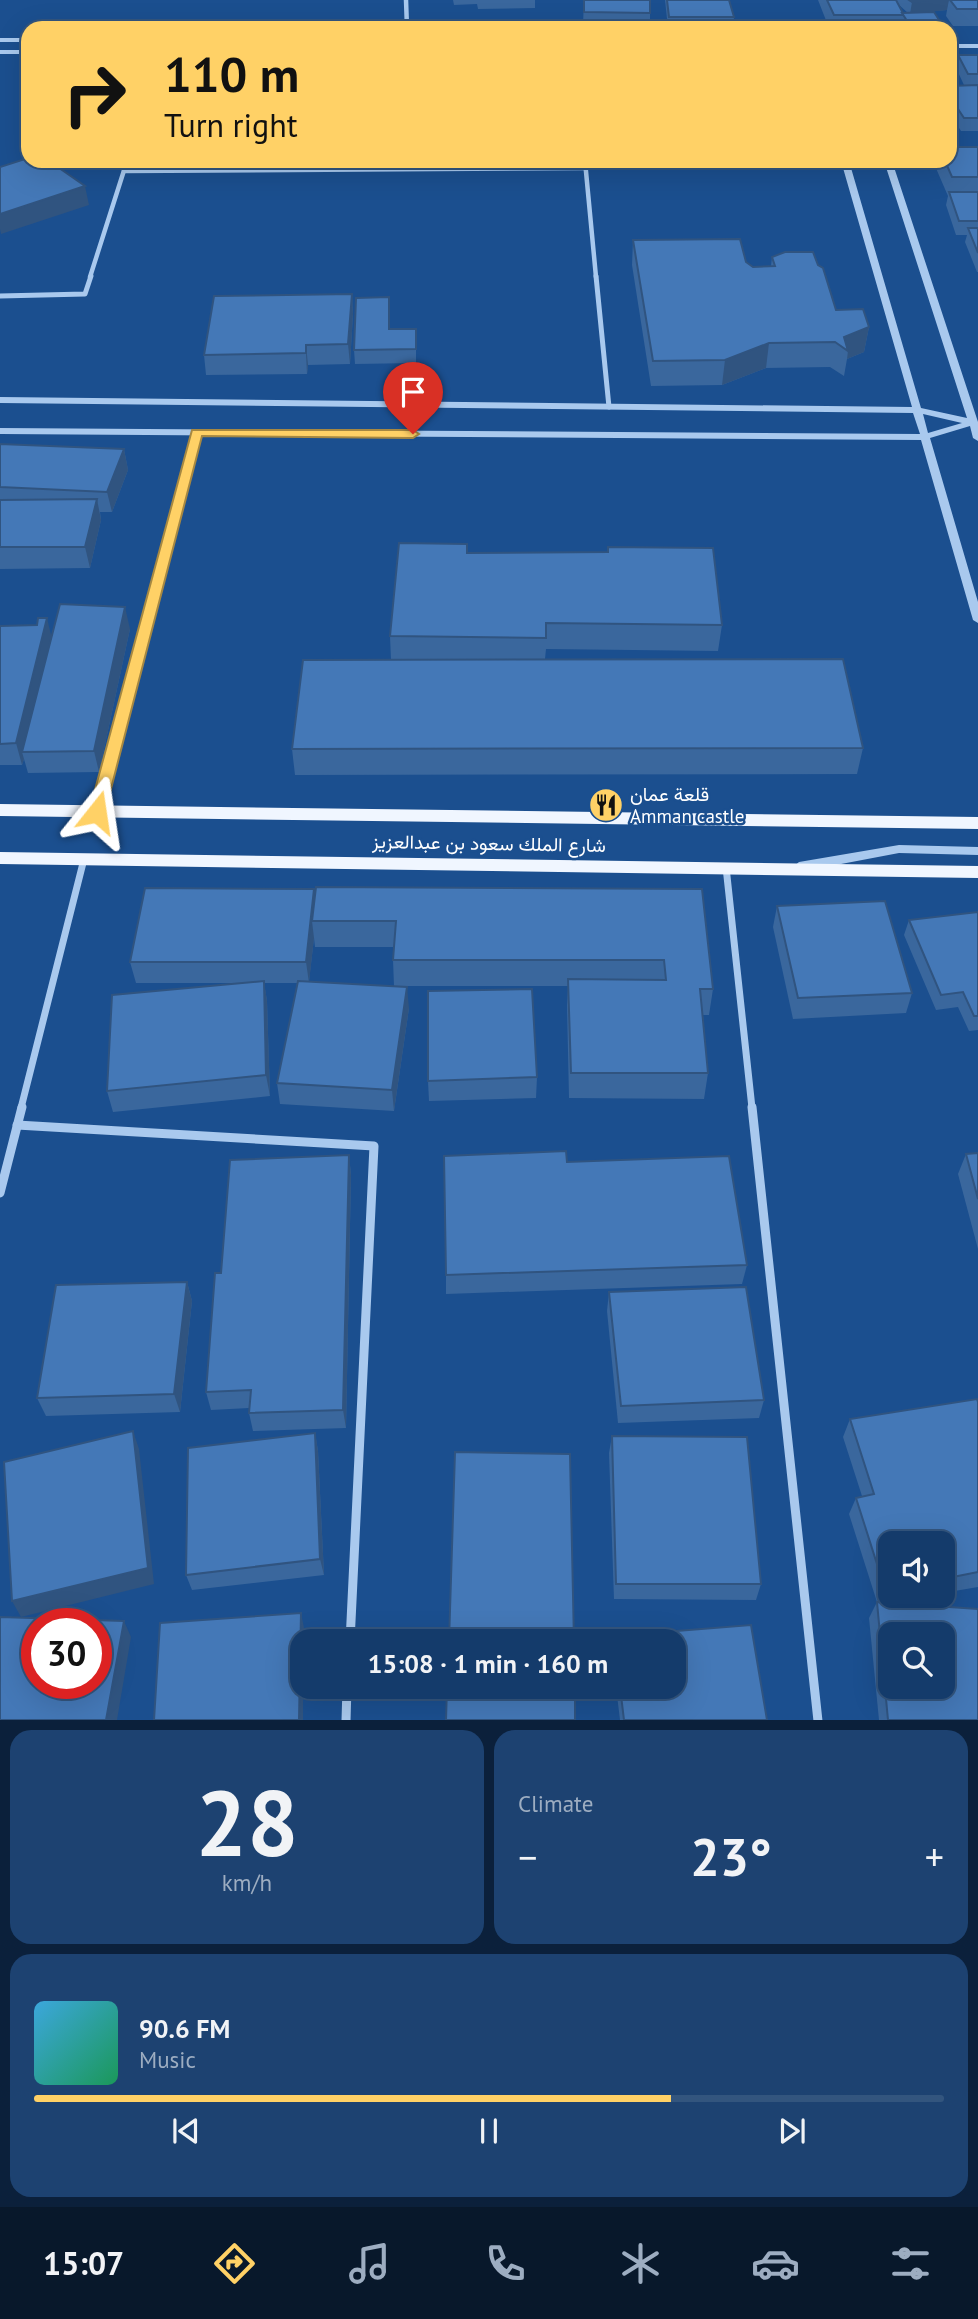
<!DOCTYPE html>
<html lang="en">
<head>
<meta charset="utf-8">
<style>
  :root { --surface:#143b6b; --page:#1d4271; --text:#f1f3f6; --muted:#9dadc1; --line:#33557e; --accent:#ffd166 }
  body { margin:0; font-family:"PT Sans",Vazirmatn,sans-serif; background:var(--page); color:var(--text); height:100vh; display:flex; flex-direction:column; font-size:26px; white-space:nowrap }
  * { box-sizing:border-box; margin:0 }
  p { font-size:23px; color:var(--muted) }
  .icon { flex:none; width:38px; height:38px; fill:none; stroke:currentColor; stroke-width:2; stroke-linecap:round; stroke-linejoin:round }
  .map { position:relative; height:1720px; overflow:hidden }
  .drawer { display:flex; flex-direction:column; gap:10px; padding:10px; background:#0b203b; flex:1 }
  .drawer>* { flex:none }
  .top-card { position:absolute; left:21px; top:21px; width:936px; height:147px; border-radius:21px; box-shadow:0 7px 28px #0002,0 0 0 2px var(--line); background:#ffd166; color:#111; overflow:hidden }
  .buttons { position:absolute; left:878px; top:1531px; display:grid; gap:14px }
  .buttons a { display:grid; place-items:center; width:77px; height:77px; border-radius:14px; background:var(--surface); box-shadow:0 7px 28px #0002,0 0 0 2px var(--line); font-size:35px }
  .speed { position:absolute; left:21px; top:1608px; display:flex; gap:14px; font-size:35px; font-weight:700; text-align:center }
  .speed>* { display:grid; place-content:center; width:91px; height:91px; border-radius:50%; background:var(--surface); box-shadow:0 7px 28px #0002,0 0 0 2px var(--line); line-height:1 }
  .speed .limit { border:10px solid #d22; background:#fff; color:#111 }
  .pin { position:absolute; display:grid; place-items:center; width:60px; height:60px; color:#fff; margin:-72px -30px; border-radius:50% 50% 50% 0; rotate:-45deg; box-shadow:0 0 7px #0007 }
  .pin .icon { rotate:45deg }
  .me { position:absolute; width:77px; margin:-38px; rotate:15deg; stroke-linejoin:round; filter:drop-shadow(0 0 5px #0008) }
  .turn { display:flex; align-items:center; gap:24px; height:147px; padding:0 28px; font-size:32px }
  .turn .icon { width:91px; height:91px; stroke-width:2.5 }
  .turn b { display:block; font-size:49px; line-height:60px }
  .big { font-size:52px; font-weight:600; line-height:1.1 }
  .drawer .widget { flex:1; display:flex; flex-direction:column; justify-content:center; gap:10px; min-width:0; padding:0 24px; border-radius:21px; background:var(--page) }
  .drawer .dial { align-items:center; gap:0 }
  .dial b { font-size:91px; line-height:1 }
  .song { display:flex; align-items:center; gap:21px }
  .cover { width:84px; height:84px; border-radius:10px; background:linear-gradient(135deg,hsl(200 70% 55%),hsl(150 70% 35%)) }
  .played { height:7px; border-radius:4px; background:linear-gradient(90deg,var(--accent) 70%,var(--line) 70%) }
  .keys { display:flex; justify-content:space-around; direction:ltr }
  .heat { display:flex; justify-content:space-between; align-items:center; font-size:38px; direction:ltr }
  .drawer .tiles { flex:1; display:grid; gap:10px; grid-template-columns:1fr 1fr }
  .widget:last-child { grid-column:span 2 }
  .trip { position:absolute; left:290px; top:1629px; width:396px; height:70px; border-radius:21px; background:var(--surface); box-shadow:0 7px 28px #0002,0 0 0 2px var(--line); font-weight:600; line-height:70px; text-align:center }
  .menu { display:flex; height:112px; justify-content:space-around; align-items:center; background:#08182b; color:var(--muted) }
  .menu .icon { width:49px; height:49px }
  .menu .on { color:var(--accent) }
  .menu b { font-size:32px; color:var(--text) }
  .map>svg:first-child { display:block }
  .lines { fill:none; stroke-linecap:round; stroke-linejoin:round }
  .minor-far3 { stroke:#a9c9ee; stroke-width:4.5 }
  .minor-far2 { stroke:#a9c9ee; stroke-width:5 }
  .minor-far1 { stroke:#a9c9ee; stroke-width:7 }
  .minor { stroke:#a9c9ee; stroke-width:9 }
  .tertiary { fill:#a9c9ee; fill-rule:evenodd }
  .primary { fill:#f0f6ff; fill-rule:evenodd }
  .wall { fill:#3a679d; fill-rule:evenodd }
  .shaded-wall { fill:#305480 }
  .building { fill:#4478b7; stroke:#305480; stroke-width:2; fill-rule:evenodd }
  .route { fill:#ffd166; stroke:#a68842; stroke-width:2 }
  .labels { text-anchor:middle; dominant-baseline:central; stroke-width:5; stroke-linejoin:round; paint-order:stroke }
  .poi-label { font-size:19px; fill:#fff; stroke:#1b4f8f; text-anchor:start }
  .street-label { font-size:19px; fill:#fff; stroke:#1b4f8f }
</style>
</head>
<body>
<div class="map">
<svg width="978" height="1721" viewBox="0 0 978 1721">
  <rect width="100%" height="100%" fill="#1b4f8f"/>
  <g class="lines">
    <g class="minor-far3">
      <polyline points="406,0 407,28"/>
      <polyline points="585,161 596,277"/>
      <polyline points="124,171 586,168"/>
      <polyline points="90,277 127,161"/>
    </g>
    <g class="minor-far2">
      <polyline points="596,276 609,407"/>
      <polyline points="0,296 85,294 91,276"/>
      <polyline points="143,638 197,433"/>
    </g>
    <g class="minor-far1">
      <polyline points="97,812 143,636"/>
      <polyline points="726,867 752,1108"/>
      <polyline points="21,1108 84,859"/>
    </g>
    <g class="minor">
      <polyline points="752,1107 818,1721"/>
      <polyline points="17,1125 374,1146 350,1642"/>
      <polyline points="0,1193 22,1107"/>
      <polyline points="346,1721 347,1687"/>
    </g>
    <g class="tertiary">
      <rect x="0" y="38" width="28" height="4"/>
      <rect x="950" y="44" width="28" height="4"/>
      <rect x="0" y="50" width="28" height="4"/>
      <rect x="950" y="56" width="28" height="4"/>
      <path d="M841 161H849L921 408 967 418 884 161H892L978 422V441L973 438 970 426 930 438 978 602V623L973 620 921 440 0 434V428L920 434 913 413 0 403V397L912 407ZM923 414 962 423 928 433Z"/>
      <polygon points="899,845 978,847 978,855 899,853 799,872 793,867 799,862"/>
    </g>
    <g class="primary">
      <polygon points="0,804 978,817 978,829 0,816"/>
      <polygon points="0,852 978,866 978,878 0,864"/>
    </g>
  </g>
  <g class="wall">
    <polygon points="453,0 535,0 535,8 478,9 477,4 454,5"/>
    <polygon points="584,0 650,13 650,25 583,24"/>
    <polygon points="665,0 729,0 734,17 733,28 668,28"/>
    <path d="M818 0H978V26H953L946 16 947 10 923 12 941 23 940 28H907L903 21 901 28H829ZM898 4 908 13H903Z"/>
    <polygon points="958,55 978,55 978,131 961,131 950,114 950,86 964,85 956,68"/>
    <polygon points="978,147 978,272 977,272 965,242 967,235 956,235 946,205 948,196 935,166 936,161 950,161"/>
    <polygon points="633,240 746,262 753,267 771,266 772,257 818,265 836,310 869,327 864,352 847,359 844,376 830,367 766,368 722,385 651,386 632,265"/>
    <polygon points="352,294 353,314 350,364 308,365 307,374 206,375 204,355"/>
    <polygon points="390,311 389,329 416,329 416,363 355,364 354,350"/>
    <polygon points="0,444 124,449 128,470 112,512 100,512 101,520 90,568 0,569"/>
    <polygon points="608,552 722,625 718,651 546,649 545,659 863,748 857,774 295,775 292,749 391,660 390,636 467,553"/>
    <polygon points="0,626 51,637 130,629 99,772 28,773 24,759 22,765 0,765"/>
    <polygon points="314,889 315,895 702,889 713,989 709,1015 703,1015 708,1073 704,1099 569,1098 567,1005 568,986 394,986 393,960 394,947 315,947 314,938 309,981 409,1008 394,1111 280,1104 277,1083 297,983 264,983 267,1001 270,1096 113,1112 107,1091 241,983 136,983 130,962"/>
    <polygon points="777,906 912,993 906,1013 793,1019 773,927"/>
    <polygon points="978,912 978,1030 969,1031 958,1007 936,1010 904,935 909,920"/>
    <polygon points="537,1077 536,1098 429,1101 428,1081"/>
    <polygon points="978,1153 978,1249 958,1174 966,1154"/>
    <polygon points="349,1155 351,1175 346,1428 253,1431 249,1413 249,1408 211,1410 206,1392 221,1273"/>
    <polygon points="567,1162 747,1265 742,1284 446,1294 446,1275"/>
    <polygon points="187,1282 192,1301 180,1412 46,1416 37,1398"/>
    <polygon points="609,1292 764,1400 759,1418 618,1423 607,1311"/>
    <polygon points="978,1402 978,1587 943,1593 943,1544 891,1544 891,1596 926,1596 886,1603 978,1720 879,1720 869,1618 877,1602 849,1514 856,1498 862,1496 843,1437 850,1419"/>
    <polygon points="315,1433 318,1451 324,1575 192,1590 186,1575"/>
    <polygon points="612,1436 761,1584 756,1600 614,1599 609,1453"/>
    <polygon points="751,1625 767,1720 620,1720 616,1687 674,1687 674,1642 613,1642 614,1636"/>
  </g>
  <g class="shaded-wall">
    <polygon points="929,0 949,0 947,10 910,14 912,2"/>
    <polygon points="85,186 89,205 1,234 0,229 0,214"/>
    <polygon points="352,294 353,314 350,364 348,344"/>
    <polygon points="869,327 864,352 847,359 848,351 844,337"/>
    <polygon points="769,343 766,368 722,385 725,360"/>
    <polygon points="306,345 308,365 307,374 306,353"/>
    <polygon points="124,449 128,470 112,512 107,492"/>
    <polygon points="97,499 101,520 90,568 85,547"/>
    <polygon points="125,607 130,629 99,772 94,751"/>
    <polygon points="47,618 52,639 22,752 24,759 22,765 16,743"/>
    <polygon points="314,889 317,910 312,921 314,938 309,983 306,962"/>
    <polygon points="264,981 267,1001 270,1096 266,1075"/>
    <polygon points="407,987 409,1008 394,1111 392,1090"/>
    <polygon points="349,1155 351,1175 346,1428 343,1410"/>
    <polygon points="187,1282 192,1301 180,1412 174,1394"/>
    <polygon points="133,1431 139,1449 154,1584 21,1617 12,1601"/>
    <polygon points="315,1433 318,1451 324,1575 320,1559"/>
    <polygon points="301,1613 304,1628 304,1642 303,1642 303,1720 299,1720"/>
    <polygon points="124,1621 131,1637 117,1720 106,1720"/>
  </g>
  <g class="building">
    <polygon points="584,0 650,0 650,13 584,12"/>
    <polygon points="667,0 729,0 734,17 669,17"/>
    <polygon points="827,0 896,0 904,15 834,15"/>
    <polygon points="909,0 929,0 912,2"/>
    <polygon points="950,0 978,0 978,9 957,9"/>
    <polygon points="934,12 941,23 909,24 902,13"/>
    <polygon points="958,55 978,55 978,74 968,74"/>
    <polygon points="978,85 978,118 964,118 950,97 950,86"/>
    <polygon points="950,147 978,147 978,177 952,177 945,161 950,161"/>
    <polygon points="28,158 28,161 49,161 85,186 0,214 0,167"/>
    <polygon points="949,192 978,192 978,221 959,221"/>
    <polygon points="968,228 978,228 978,253"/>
    <polygon points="740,239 746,262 753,267 775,266 772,257 785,252 813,252 818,265 823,268 836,310 863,309 869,327 844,337 848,351 835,342 769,343 725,360 653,361 633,240"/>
    <polygon points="352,294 348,344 306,345 306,353 204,355 214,296"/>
    <polygon points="389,297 389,329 416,329 416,349 354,350 356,298"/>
    <polygon points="0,444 124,449 107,492 0,487"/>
    <polygon points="97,499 85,547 0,547 0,500"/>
    <polygon points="399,543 467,544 467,553 608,552 608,547 713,548 722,625 546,623 546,638 390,636"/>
    <polygon points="60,604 125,607 94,751 22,752"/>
    <polygon points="38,618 47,618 16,743 0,744 0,626 37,625"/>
    <polygon points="843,659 863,748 292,749 303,660"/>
    <polygon points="316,887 702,889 713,989 700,989 708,1073 571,1073 568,979 666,980 664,960 393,960 396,921 312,921"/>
    <polygon points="145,888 314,889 306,962 130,962"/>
    <polygon points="885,901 912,993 798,998 777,906"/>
    <polygon points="978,912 978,1016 974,1016 963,992 941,995 909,920"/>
    <polygon points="264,981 266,1075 107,1091 112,995"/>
    <polygon points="298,981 407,987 392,1090 277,1083"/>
    <polygon points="532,989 537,1077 428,1081 428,991"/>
    <polygon points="566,1151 567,1162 729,1156 747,1265 446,1275 444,1156"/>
    <polygon points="978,1153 978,1199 966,1154"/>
    <polygon points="349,1155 343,1410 249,1413 251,1390 206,1392 215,1273 221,1273 230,1160"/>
    <polygon points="187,1282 174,1394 37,1398 56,1285"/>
    <polygon points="746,1287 764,1400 621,1406 609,1292"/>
    <polygon points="977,1399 978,1402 978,1572 943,1579 943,1544 891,1544 891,1588 885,1589 856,1498 874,1494 850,1419"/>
    <polygon points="133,1431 148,1568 12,1601 4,1462"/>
    <polygon points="315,1433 320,1559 186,1575 188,1448"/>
    <polygon points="612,1436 747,1437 761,1584 616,1584"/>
    <polygon points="455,1452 570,1454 574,1642 449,1642"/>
    <path d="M877 1602 978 1609V1720H888ZM891 1634H943V1687H891Z"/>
    <polygon points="301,1613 299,1720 154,1720 160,1623"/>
    <path d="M0 1617 124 1621 106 1720H0ZM37 1624H96V1684H37Z"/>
    <polygon points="751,1625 767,1720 624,1720 620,1687 674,1687 674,1642 615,1642 614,1636"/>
    <polygon points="447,1687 575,1687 575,1720 446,1720"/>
  </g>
  <polygon class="route" points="192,430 413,430 419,434 413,438 202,436 105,812 97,817 89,812"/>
  <defs>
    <g id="restaurant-disc" transform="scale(1.75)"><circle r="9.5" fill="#ffd166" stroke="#1b4f8f"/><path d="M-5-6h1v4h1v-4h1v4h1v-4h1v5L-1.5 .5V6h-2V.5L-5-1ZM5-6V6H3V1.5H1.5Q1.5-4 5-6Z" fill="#111"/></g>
  </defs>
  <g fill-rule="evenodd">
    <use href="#restaurant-disc" x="606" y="805"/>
  </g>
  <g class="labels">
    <g class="poi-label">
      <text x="630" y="794">قلعة عمان<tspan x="630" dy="22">Amman castle</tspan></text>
    </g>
    <g class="street-label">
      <text transform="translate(489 843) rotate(1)">شارع الملك سعود بن عبدالعزيز</text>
    </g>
  </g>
</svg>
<div class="buttons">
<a><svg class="icon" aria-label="sound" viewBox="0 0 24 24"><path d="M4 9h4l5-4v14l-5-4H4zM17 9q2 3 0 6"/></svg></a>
<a><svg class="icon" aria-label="search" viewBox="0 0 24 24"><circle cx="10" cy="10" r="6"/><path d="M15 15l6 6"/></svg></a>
</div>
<div class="speed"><div class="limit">30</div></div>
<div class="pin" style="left:413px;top:434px;background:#d93025"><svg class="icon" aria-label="arrive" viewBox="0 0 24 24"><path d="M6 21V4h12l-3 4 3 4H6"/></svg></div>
<svg class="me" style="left:97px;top:812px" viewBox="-20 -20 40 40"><path d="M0-17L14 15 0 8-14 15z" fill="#ffd166" stroke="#fff" stroke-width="4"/></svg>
<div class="trip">15:08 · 1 min · 160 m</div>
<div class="top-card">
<div class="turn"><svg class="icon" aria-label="right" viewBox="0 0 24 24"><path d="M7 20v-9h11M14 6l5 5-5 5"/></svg><div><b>110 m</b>Turn right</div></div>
</div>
</div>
<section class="drawer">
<div class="tiles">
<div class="widget dial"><b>28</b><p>km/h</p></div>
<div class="widget"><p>Climate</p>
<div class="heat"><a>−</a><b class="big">23°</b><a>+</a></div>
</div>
<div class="widget">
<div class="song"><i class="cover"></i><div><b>90.6 FM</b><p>Music</p></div></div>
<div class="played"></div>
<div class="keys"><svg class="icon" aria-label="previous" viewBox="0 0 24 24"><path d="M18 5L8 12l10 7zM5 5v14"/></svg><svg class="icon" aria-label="pause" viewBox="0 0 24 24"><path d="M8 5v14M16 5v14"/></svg><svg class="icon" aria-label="next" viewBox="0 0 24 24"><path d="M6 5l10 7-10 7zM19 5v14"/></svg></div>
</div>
</div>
</section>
<nav class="menu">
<b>15:07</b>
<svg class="icon on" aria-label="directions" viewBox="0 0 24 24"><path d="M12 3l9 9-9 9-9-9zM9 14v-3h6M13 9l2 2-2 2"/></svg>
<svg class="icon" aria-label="music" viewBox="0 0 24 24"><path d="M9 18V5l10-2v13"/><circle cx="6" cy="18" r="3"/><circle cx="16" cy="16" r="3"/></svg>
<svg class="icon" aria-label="phone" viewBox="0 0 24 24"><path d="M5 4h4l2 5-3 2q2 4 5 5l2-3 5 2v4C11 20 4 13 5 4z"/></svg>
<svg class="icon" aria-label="climate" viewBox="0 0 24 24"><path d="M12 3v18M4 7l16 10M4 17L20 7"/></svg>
<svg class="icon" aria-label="car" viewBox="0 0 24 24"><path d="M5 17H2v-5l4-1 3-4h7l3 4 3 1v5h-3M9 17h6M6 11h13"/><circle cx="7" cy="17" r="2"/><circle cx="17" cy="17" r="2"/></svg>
<svg class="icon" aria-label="filters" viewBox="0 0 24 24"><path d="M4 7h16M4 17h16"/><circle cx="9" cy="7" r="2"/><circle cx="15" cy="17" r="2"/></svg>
</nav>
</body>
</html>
